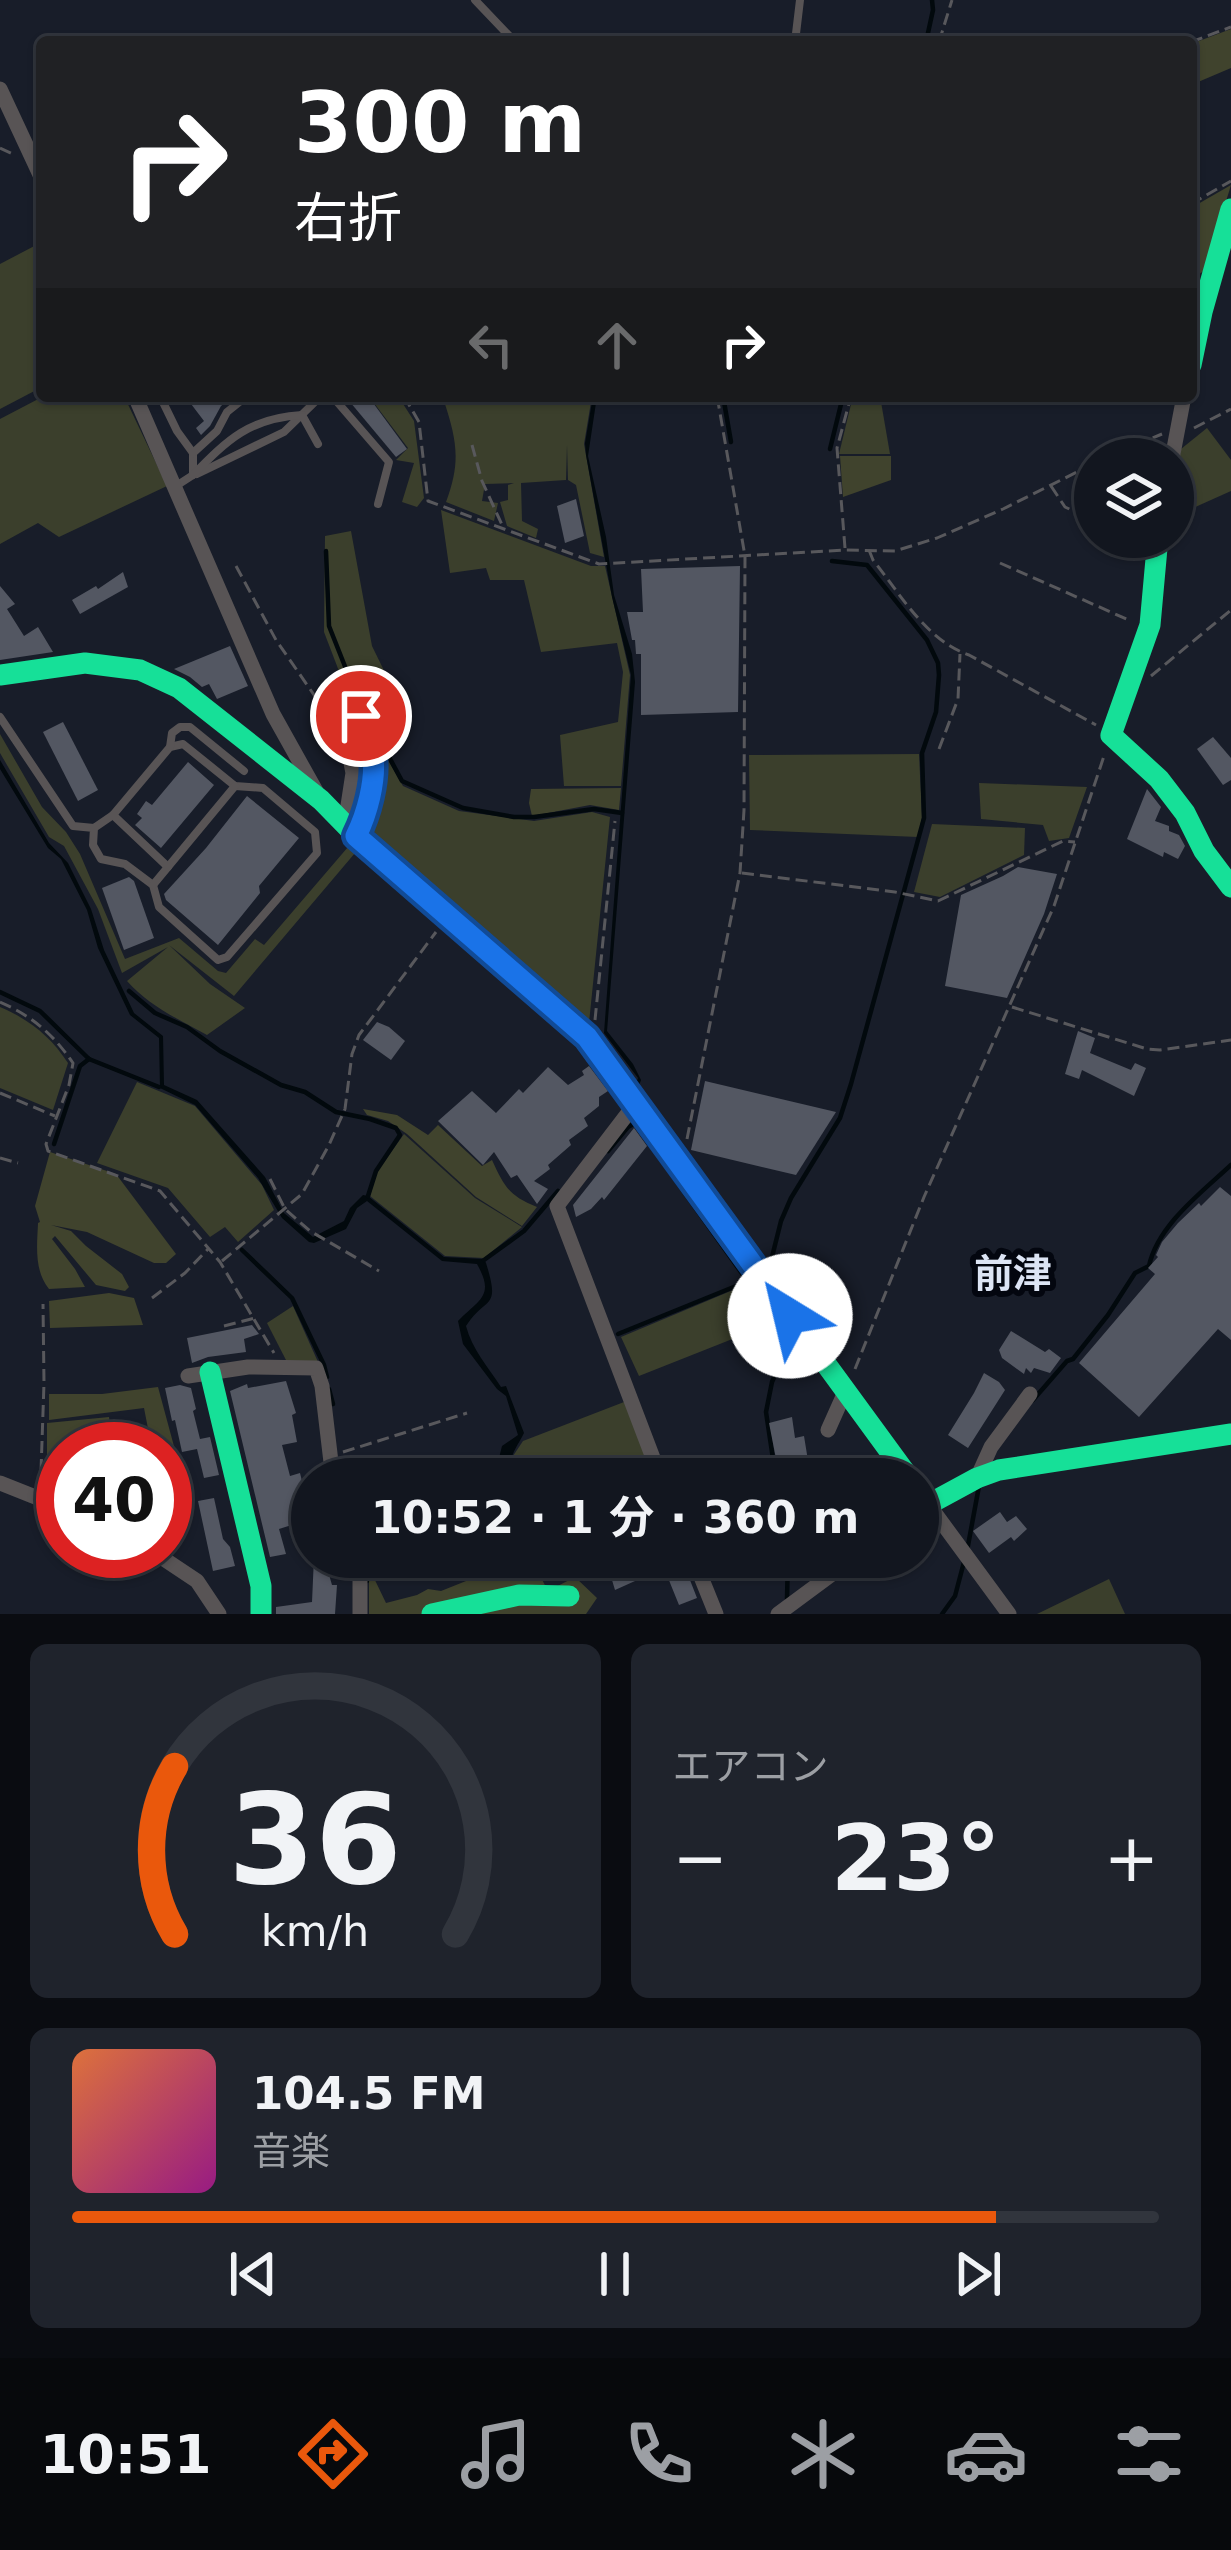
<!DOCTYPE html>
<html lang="ja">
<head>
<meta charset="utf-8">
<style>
  :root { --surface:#12161f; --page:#1f232c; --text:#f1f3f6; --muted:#9c9fa4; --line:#31353d; --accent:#ea580c }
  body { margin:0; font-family:"DejaVu Sans","Noto Sans JP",sans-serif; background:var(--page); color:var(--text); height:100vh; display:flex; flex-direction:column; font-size:45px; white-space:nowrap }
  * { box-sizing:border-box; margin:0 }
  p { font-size:39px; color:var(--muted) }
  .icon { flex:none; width:66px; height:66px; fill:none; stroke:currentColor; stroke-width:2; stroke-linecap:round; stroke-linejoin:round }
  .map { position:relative; height:1614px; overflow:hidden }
  .side { display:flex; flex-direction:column; gap:30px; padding:30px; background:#0a0c11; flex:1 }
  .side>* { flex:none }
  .banner { position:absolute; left:36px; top:36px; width:1161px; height:366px; border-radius:12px; box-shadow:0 3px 9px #0004,0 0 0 3px var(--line); background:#202124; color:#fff; overflow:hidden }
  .tools { position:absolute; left:1074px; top:438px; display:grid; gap:24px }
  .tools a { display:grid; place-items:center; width:120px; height:120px; border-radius:50%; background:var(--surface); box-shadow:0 3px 9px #0004,0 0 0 3px var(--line); font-size:60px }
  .speed { position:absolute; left:36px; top:1422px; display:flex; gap:24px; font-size:60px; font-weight:700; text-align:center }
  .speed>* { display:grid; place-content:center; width:156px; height:156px; border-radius:50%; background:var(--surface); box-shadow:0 3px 9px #0004,0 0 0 3px var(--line); line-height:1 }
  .speed .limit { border:18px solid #d22; background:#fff; color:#111 }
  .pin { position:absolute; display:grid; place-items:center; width:102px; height:102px; color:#fff; margin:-51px; border:6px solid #fff; border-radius:50%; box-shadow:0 3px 12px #0007 }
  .me { position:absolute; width:132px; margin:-66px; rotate:324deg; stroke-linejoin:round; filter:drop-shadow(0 0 9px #0008) }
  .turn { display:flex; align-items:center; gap:42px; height:252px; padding:0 60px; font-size:54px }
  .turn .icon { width:156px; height:156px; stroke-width:2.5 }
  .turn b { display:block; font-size:84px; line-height:102px }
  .lanes { display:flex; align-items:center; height:114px; padding:0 60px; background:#0003; justify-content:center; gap:60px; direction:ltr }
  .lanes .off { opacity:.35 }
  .big { font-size:90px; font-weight:700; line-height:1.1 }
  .side .tile { flex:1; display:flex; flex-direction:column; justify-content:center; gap:18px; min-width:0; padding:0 42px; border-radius:18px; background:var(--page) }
  .side .dial { align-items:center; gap:0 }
  .dial svg { height:312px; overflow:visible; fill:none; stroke:var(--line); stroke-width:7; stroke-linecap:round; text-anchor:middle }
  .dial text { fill:var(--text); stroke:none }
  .song { display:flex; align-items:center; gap:36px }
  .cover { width:144px; height:144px; border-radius:18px; background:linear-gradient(135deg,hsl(20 70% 55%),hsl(310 70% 35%)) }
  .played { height:12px; border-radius:6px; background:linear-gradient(90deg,var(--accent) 85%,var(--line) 85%) }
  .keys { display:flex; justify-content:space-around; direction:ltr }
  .heat { display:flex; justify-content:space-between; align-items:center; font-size:66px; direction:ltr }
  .side .tiles { flex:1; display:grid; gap:30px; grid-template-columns:1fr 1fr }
  .tile:last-child { grid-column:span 2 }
  .trip { position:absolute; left:291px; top:1458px; width:648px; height:120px; border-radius:60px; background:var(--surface); box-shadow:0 3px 9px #0004,0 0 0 3px var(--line); font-weight:700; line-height:120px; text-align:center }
  .tab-bar { display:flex; height:192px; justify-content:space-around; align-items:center; background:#07090c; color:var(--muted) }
  .tab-bar .icon { width:84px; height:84px }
  .tab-bar .selected { color:var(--accent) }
  .tab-bar b { font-size:54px; color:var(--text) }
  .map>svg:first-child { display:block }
  .green { fill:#3b3f2c }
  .forest { fill:#40432d }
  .water { fill:#02090d }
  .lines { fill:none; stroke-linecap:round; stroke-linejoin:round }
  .stream { stroke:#02090d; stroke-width:4.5 }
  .building { fill:#535762 }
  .path { stroke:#58585c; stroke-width:3; stroke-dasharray:12 6; stroke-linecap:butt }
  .lane { stroke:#585455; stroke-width:8 }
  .street { stroke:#585455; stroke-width:15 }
  .fast { stroke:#16e098; stroke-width:21 }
  .route-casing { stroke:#114b97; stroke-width:30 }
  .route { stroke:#1a73e8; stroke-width:21 }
  .labels { text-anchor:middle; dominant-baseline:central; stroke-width:12; stroke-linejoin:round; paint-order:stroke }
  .quarter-label { font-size:39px; font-weight:bold; fill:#dce4f4; stroke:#03060f }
</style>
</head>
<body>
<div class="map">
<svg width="1231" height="1614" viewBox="0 0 1231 1614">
  <rect width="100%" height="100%" fill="#181d29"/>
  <g class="green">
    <polygon points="42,242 42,387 0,409 0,264"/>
    <polygon points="44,396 124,396 167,486 59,537 38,523 0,544 0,419"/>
    <polygon points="373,396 398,396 414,421 424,498 417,507 402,502 414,463 396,460 408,448 374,403 377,400"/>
    <path d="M461 396H592L584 444 604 557 590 553 576 485 568 480 567 445 566 480 521 483 522 521 538 529 536 538 507 526 500 502 508 500V485L514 483 485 484 482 501 498 503 494 521 446 502C461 462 457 441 444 401H435Z"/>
    <polygon points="853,396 880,396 890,454 839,454"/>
    <polygon points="1207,428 1231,460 1231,491 1173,517 1173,498 1181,449"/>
    <polygon points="441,510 591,566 605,566 630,675 621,786 564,786 560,735 618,722 623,672 617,643 541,652 524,580 490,580 486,568 450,573"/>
    <polygon points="351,531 372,646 395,693 382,692 355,713 324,632 325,536"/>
    <polygon points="368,725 403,786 459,811 534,821 592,812 610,817 589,1023 586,1026 446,908 368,826"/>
    <path d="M0 734 42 807 66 832 80 854 125 959 179 938 218 971 226 973 255 939 264 945 348 847 355 853 234 996 169 945 210 984 245 1008 207 1035C178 1019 149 1006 127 981L168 947 122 973 98 909 64 846 49 837 0 753Z"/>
    <polygon points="919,754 922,817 918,837 750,830 749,755"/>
    <polygon points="979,783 1087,787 1069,838 1049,841 1043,825 981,819"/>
    <polygon points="932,824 1025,828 1024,855 940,897 914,892"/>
    <path d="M0 1007C30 1020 50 1036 68 1063L53 1110 0 1088Z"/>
    <polygon points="137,1082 195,1106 262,1185 274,1210 238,1242 225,1227 210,1237 168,1188 97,1163"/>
    <polygon points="404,1134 475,1198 522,1227 484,1258 445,1256 370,1196 377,1172"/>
    <polygon points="745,1285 750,1287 773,1323 639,1376 621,1337"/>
    <polygon points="293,1306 318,1362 287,1362 267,1323"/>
    <polygon points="624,1402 656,1477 523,1479 516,1470 513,1456 523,1441"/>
    <polygon points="1109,1579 1125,1614 1037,1614"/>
  </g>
  <g class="forest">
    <polygon points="1231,29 1231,68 1191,85 1191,44"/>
    <polygon points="1231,185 1205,270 1191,280 1191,208"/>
    <polygon points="840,456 891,456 891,480 843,497"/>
    <polygon points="621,788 619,810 590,805 532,816 529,803 531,789"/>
    <path d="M363 1109 397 1115 428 1135 438 1125 482 1166 492 1160C504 1186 509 1196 537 1207L522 1226 476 1197 407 1134 388 1121 367 1115Z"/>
    <path d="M50 1152 116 1174 176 1254 166 1263H154L87 1232 51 1225 71 1231 86 1246 122 1274 129 1287 125 1291 96 1285 55 1236 52 1239 75 1269 85 1287 49 1289C34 1270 37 1247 38 1223L40 1222 35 1206Z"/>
    <polygon points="109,1293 134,1298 143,1325 50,1328 49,1301"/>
    <polygon points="158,1387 192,1513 165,1511 165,1449 152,1449 144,1408 49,1420 49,1394 102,1394"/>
    <polygon points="109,1417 113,1449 63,1449 63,1481 47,1484 47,1423"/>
    <polygon points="536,1557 551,1557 537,1570 548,1591 575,1577 597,1598 586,1614 369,1614 369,1578 373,1576 386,1603 417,1595 428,1589 441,1591 471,1579 498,1574"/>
  </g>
  <g class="water">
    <polygon points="593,396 597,396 588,456 606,537 614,595 632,654 635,682 607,1031 633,1064 641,1080 638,1088 635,1086 638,1078 604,1033 631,675 612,597 586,455 585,443"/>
    <path d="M0 760 49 843 68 863 91 909 104 950 134 1013 163 1036 164 1085 197 1100 265 1177 284 1213 313 1237 344 1221 350 1208 363 1195 368 1196 444 1257 484 1259 486 1263C501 1311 486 1295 466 1326 472 1349 488 1367 501 1387L506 1386 524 1433C514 1453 505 1458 519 1479H508L499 1458 502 1446 518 1435 506 1396 497 1389 463 1344 458 1321C480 1299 495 1296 477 1264L442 1261 367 1201 357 1208 346 1229 314 1243 309 1242 282 1218 258 1178 195 1105 160 1088 159 1038 130 1015 98 948 87 910 61 859 48 848 0 769Z"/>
  </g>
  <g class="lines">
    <g class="stream">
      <polyline points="926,42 933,10 932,0"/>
      <polyline points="723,396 731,442"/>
      <polyline points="830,449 843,396"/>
      <polyline points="326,551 329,626 363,712"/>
      <polyline points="370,722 402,781 463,808 514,817 534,817 594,809 622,813"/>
      <polyline points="129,991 155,1013 187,1027 220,1051 281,1085 305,1092 336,1112 370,1119 396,1128 400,1135 376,1171 368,1196"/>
      <polyline points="0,992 40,1011 89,1059 159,1087"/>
      <polyline points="54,1144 80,1066 89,1059"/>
      <polyline points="608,1151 628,1127 635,1123 790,1341 772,1382 766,1412 776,1479"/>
      <polyline points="242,1250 292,1298 324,1365 327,1377"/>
      <polyline points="484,1260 524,1231 558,1191"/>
      <polyline points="769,1269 781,1221 791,1198 840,1118 851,1084 924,818 922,753 936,712 939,675 938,663 927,640 867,565 832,561"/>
      <polyline points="618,1334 746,1282"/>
      <polyline points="329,1389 333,1404"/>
      <path d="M1033 1400 1067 1361 1073 1359 1108 1315 1135 1273 1149 1266C1158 1225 1201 1193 1231 1165"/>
      <polyline points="967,1551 979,1486"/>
      <polyline points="367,1581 367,1557"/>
      <polyline points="787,1599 788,1557"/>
      <polyline points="942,1614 955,1596 964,1562"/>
    </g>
  </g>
  <g class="building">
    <polygon points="185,396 234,396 221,406 210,426 201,435 196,428 204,421"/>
    <polygon points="345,396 368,396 407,449 396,457"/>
    <polygon points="576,499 584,536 565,543 557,506"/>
    <polygon points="740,566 738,712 641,715 641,654 636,654 635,640 632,640 627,612 643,612 641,569"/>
    <polygon points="123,572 128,587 80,614 72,600 96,586 98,589"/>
    <polygon points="0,586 15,604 7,609 24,636 38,627 53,652 0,660"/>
    <polygon points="230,646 248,686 217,699 209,684 202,687 190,677 174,669"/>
    <polygon points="63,722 98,790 78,801 43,732"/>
    <polygon points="1213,737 1231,758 1231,780 1223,785 1197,749"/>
    <polygon points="188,762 214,785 161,848 135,825 142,818 137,814 146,801 152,805"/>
    <polygon points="1147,789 1161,807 1155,821 1169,826 1169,831 1179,835 1185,846 1178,859 1164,852 1163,857 1127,839"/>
    <polygon points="247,796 299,838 259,886 260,893 218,945 166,900 164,894 206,848"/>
    <polygon points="1018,867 1057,874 1044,914 1007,998 945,986 961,895 1003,876"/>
    <polygon points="129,877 134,881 154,938 124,950 102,888"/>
    <polygon points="377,1022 389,1027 405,1041 391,1060 363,1040"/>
    <polygon points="1078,1031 1095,1038 1090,1053 1131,1070 1135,1063 1146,1068 1134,1096 1082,1070 1079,1079 1065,1074"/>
    <polygon points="589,1066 608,1091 599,1097 599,1106 584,1118 588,1126 569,1140 571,1145 548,1165 550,1169 534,1181 548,1189 537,1204 517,1175 511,1178 494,1152 483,1165 438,1121 472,1091 496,1113 519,1089 523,1093 548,1067 568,1085 584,1075 582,1071"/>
    <polygon points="705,1081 836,1112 796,1175 691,1150"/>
    <polygon points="634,1128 647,1146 604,1200 602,1197 591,1209 576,1217 573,1205"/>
    <polygon points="1220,1187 1231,1196 1231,1340 1218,1329 1139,1417 1079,1363 1155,1274 1148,1268 1158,1257 1156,1255 1162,1242 1178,1223 1199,1203 1201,1206"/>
    <polygon points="252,1325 259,1334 244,1339 246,1352 208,1357 192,1363 187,1338"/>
    <polygon points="1011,1331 1045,1352 1049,1349 1061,1358 1050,1373 1034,1368 1031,1373 1026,1368 1024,1374 1002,1358 999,1350"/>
    <polygon points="984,1373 999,1382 1005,1390 968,1448 948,1435 974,1393"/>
    <polygon points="286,1381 296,1413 292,1415 297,1442 282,1445 290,1476 300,1473 307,1501 312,1499 312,1552 298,1523 279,1529 286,1554 270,1557 230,1391 247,1384 248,1388"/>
    <polygon points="180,1385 191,1388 196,1409 193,1411 200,1439 210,1437 219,1475 204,1478 197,1449 182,1452 175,1420 172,1421 165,1388"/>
    <polygon points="792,1417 795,1438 804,1436 811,1479 780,1479 769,1423"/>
    <polygon points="214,1498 223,1539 230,1547 235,1566 213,1571 198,1501"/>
    <polygon points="1000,1512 1007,1522 1016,1516 1027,1529 1014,1541 1011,1537 989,1553 973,1531"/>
    <polygon points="314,1557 324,1557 332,1585 337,1585 335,1614 276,1614 276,1607 312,1602"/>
    <polygon points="605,1557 681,1557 697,1598 679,1605 664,1568 615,1590"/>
  </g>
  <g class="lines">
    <g class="path">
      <polyline points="939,42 952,0"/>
      <polyline points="1191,42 1231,27"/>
      <polyline points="0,148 15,155"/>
      <polyline points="1191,204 1231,181"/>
      <polyline points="404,396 419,422 428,501 599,564 845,550 895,551 937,538 1003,509 1095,463"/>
      <polyline points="1194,428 1231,409"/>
      <polyline points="472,445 482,481 503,527"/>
      <polyline points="1103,459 1162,434"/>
      <polyline points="1051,486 1065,507 1095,521"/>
      <polyline points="845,548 837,448 851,396"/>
      <path d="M869 550 873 560C901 595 926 640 969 655L1096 725"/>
      <polyline points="1000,563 1131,621"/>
      <polyline points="236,566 276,640 339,731"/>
      <polyline points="1151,676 1231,610"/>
      <polyline points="939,749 958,699 960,654"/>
      <polyline points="742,873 895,892 938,901 1063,841 1075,842"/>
      <path d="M0 1002C32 1016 53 1034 73 1063L69 1085 46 1144 48 1151 160 1191 220 1262 274 1353"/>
      <polyline points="1012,1007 1147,1049 1160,1050 1231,1040"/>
      <polyline points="595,1020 615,821"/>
      <polyline points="0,1093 55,1116"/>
      <polyline points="687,1139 740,873 744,810 745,556 717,396"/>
      <polyline points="0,1158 18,1163"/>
      <polyline points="270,1179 285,1209 310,1231 379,1271"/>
      <polyline points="222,1261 302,1194 329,1145 345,1109 352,1054 359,1035 436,932"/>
      <polyline points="152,1298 185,1273 209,1248"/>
      <polyline points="224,1326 255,1318"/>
      <polyline points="855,1369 924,1197 1054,906 1104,756"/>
      <polyline points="343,1452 467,1413"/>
      <polyline points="41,1471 44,1383 43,1304"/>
      <polyline points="427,1479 484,1461"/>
    </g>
    <g class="lane">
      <polyline points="475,0 515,42"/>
      <polyline points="795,42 800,0"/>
      <polyline points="160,396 177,431 193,453 193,475 176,486"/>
      <polyline points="332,396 389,462 378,504"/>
      <polyline points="193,453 217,431 227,412 247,396"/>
      <polyline points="197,474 284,432 321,396"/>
      <path d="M193 475C228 439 250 418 302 415L318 444"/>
      <polyline points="0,717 73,826 94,828 113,815 170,747 183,744 235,786 263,788 315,832 317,853 227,957 218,960 159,907 153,885 125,864 101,859 93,845 94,828"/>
      <polyline points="170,747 172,733 180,727 190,727 244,771"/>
      <polyline points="113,815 168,867"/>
      <polyline points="153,885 235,786"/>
    </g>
    <g class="street">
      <polyline points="0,89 42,179"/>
      <polyline points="135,396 273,714 316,791"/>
      <polyline points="1172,459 1184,396"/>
      <polyline points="345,825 353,773 347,742"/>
      <path d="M356 836C367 814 376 781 373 756 372 742 365 729 361 716L379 707"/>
      <polyline points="635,1104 557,1206 661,1479"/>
      <polyline points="188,1376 248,1367 316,1368 322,1386 333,1479"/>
      <polyline points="828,1430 845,1392"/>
      <polyline points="977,1478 991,1447 1030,1394"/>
      <polyline points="0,1483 63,1508"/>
      <polyline points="918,1490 1009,1614"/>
      <polyline points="40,1497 44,1488 63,1485"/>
      <polyline points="152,1551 197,1581 219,1614"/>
      <polyline points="693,1557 716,1614"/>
      <polyline points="360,1614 360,1557"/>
      <polyline points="778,1614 855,1557"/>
    </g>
    <g class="fast">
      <polyline points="1191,365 1202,312 1231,209"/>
      <polyline points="1158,537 1150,625 1111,735 1159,779 1185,813 1204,851 1231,887"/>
      <polyline points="0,675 85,663 140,670 179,688 321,800 366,846 587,1037 910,1479"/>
      <polyline points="210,1372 261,1586 261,1614"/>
      <polyline points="918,1510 977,1478 999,1470 1231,1434"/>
      <polyline points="432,1614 519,1595 569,1596"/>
    </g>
  </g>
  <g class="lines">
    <g class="route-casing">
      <path id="route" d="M361 716C365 729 372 742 373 756 376 781 367 814 356 836L587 1037 790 1316"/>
    </g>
    <use href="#route" class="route"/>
  </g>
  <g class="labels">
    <g class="quarter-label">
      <text x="1013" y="1273">前津</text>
    </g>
  </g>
</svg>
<div class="tools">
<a><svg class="icon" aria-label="layers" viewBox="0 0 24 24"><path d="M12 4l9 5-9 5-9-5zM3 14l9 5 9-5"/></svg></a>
</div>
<div class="speed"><div class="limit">40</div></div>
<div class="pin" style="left:361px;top:716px;background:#d93025"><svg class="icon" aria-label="arrive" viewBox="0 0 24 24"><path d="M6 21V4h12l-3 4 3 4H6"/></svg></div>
<svg class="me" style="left:790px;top:1316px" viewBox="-20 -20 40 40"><circle r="19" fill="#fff"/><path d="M0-13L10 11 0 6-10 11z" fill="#1a73e8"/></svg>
<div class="trip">10:52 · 1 分 · 360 m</div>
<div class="banner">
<div class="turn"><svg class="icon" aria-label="right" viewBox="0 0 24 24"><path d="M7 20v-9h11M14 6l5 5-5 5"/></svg><div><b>300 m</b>右折</div></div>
<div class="lanes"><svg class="icon off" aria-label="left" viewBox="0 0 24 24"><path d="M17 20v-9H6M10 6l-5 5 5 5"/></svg><svg class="icon off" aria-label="ahead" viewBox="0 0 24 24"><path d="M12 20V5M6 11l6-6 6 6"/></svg><svg class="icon" aria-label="right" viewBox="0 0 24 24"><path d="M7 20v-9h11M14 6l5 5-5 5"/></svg></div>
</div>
</div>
<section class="side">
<div class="tiles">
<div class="tile dial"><svg viewBox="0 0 100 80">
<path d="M14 69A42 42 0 1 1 86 69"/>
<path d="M14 69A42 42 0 0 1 14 26" stroke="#ea580c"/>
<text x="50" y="56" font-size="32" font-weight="700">36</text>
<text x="50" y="72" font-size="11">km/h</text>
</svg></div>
<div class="tile"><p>エアコン</p>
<div class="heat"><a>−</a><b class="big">23°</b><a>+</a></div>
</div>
<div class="tile">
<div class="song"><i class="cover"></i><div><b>104.5 FM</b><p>音楽</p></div></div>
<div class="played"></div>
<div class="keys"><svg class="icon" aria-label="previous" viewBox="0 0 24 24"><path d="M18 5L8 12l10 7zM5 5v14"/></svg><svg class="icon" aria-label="pause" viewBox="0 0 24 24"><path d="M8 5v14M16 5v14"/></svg><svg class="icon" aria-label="next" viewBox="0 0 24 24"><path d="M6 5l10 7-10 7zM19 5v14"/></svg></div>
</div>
</div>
</section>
<nav class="tab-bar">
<b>10:51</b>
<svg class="icon selected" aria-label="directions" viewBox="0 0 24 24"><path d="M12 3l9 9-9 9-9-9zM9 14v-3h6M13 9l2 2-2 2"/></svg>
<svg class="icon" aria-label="music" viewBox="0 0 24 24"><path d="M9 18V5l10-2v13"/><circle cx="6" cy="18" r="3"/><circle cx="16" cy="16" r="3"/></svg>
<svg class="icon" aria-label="phone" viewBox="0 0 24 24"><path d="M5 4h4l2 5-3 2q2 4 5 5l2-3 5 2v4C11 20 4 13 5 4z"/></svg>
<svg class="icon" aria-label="climate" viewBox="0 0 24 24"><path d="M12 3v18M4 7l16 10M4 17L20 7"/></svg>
<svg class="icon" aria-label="car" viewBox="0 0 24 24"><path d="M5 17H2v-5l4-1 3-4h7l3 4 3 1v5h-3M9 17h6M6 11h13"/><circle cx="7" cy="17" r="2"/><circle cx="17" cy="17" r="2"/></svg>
<svg class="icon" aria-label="filters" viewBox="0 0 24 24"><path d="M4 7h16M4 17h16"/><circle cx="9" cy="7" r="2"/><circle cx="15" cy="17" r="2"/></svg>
</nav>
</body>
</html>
